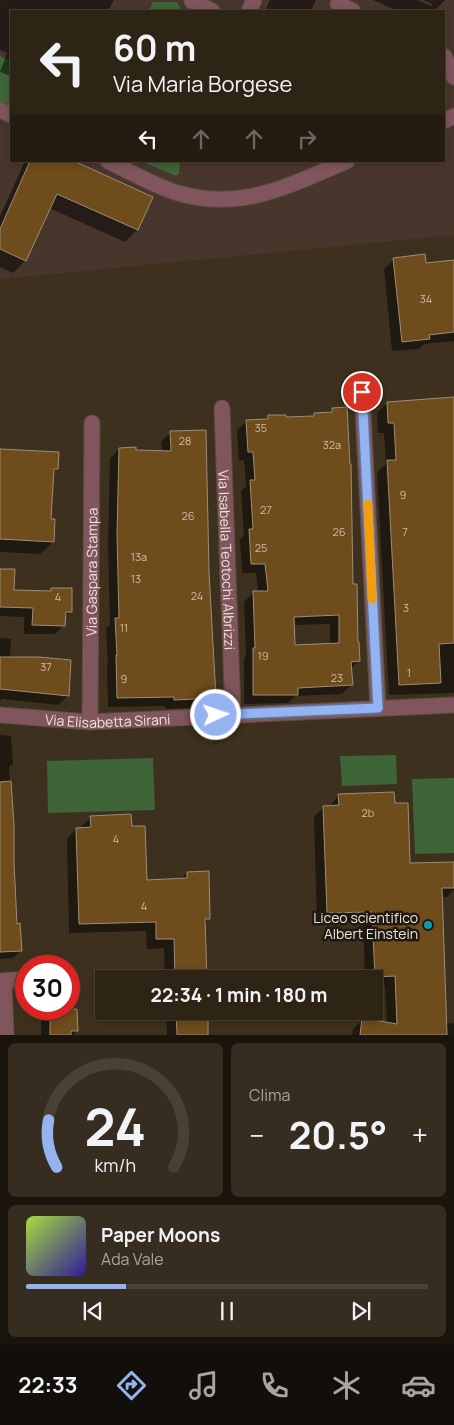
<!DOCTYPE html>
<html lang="it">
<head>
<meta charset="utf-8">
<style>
  :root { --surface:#2e2416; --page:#362c1f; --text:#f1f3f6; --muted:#a7a4a1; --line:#494135; --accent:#95b2f1 }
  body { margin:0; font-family:Manrope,sans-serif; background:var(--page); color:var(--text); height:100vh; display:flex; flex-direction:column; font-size:19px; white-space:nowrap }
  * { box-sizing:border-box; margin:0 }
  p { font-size:16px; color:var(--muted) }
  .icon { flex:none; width:28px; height:28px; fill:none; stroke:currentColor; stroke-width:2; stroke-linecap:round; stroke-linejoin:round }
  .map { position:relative; height:1035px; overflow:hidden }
  .details { display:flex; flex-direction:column; gap:8px; padding:8px; background:#19140c; flex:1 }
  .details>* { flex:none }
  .top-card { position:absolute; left:10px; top:10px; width:435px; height:152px; border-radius:0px; box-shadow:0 2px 8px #0003,0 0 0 1px var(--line); background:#2e2416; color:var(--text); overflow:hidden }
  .speed { position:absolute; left:15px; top:955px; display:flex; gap:10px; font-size:25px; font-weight:700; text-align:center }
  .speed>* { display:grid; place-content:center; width:65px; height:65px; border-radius:50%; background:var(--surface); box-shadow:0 2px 8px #0003,0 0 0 1px var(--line); line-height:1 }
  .speed .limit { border:8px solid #d22; background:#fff; color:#111 }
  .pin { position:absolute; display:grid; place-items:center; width:42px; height:42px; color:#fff; margin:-21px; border:2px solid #fff; border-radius:50%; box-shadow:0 1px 5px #0007 }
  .me { position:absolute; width:55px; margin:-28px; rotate:87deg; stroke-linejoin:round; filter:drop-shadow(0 0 4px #0008) }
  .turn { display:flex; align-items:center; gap:18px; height:105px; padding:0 20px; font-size:22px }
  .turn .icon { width:65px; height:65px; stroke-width:2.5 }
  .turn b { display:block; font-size:35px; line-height:42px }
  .lanes { display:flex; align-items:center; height:48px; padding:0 20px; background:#0003; justify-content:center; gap:25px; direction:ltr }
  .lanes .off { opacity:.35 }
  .big { font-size:38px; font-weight:700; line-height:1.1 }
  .details .widget { flex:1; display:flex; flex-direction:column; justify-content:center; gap:8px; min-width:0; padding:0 18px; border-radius:8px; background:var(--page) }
  .details .dial { align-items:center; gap:0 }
  .dial svg { height:130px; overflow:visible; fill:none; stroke:var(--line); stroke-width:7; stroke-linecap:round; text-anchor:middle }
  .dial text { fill:var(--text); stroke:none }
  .song { display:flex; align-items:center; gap:15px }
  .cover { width:60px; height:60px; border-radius:8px; background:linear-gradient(135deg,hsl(80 70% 55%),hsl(250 70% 35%)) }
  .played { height:5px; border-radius:2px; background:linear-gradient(90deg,var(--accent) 25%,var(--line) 25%) }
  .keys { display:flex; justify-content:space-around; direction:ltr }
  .heat { display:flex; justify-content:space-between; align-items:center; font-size:28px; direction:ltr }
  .details .tiles { flex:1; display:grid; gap:8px; grid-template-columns:1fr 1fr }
  .widget:last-child { grid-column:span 2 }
  .trip { position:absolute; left:95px; top:970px; width:288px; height:50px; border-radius:0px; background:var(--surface); box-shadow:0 2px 8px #0003,0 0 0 1px var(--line); font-weight:700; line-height:50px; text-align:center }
  .dock { display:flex; height:80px; justify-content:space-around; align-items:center; background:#120e09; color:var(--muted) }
  .dock .icon { width:35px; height:35px }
  .dock .on { color:var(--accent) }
  .dock b { font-size:22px; color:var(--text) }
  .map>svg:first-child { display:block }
  .medical { fill:#48362c; fill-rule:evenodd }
  .green { fill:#3d6537 }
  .shadow { fill:#0007; fill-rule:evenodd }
  .building { fill:#6e4c1c; stroke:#9e8d79; fill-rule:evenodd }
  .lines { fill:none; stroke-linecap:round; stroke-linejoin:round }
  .minor-casing { stroke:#594d3c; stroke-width:17 }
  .minor { stroke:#81555d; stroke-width:15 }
  .route-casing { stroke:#61749d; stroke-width:12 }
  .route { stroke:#95b2f1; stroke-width:9 }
  .slow { stroke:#f59e0b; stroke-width:9 }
  .culture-dot { fill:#0f9aa8; stroke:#1f1911; stroke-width:2 }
  .labels { text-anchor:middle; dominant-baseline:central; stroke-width:5; stroke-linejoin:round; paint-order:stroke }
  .number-label { font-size:11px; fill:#ccbeaa }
  .street-label { font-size:14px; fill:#ece4d9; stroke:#1f1911 }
  .poi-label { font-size:14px; fill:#ece4d9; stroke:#1f1911; text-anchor:end }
</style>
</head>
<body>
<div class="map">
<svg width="454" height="1035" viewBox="0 0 454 1035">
  <rect width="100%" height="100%" fill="#3d301e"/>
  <path class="medical" d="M0 0H454V235L0 279ZM11 11H444V161H11Z"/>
  <g class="green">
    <polygon points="153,2 176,2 180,6 180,11 149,11"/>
    <polygon points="0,56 11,61 11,109 0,105"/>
    <polygon points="141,161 180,161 179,174 176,176"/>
    <polygon points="396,755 397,784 342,786 340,756"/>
    <polygon points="153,758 155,810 48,813 47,761"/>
    <polygon points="454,778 454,853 415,854 412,779"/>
  </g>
  <g class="shadow">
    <polygon points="0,0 114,0 108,11 11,11 11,76 0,72 7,53 0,50"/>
    <polygon points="270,0 316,0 311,11 265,11"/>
    <polygon points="373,0 417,0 432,6 432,4 423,0 445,0 434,11 398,11"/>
    <polygon points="25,161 71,161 152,197 137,230 125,242 49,208 25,261 13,273 0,267 0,216"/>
    <polygon points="394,259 425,265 454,262 454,341 424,344 419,349 392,351 384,269"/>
    <polygon points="454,399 454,693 389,695 377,472 386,464 384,433 378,433 377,413 387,403"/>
    <path d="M332 409 359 661 350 669 351 685 342 694 295 696 288 703 244 704V658L246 656 244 602 253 593 258 592 256 573H242L240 539 244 536 241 491 246 486 244 460 239 461 237 430 247 421H265L269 417 284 418 312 417 315 414 328 413ZM330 624V645L294 646 293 625Z"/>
    <polygon points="171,432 208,572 215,697 205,707 166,709 165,706 108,707 107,665 108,664 106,628 110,625 108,545 110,458 119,449 135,451 162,452 161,442"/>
    <polygon points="0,450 57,469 52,473 50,520 53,542 40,554 0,552"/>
    <polygon points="0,571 13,591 49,592 52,589 70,612 64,618 64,625 55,634 24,634 24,617 0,616"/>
    <polygon points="0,638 11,639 10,658 69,661 68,696 58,705 2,699 0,701"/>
    <polygon points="0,735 11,736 13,764 9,767 13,825 12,863 16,925 20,951 13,958 0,959"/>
    <polygon points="339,795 394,805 409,864 454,863 454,890 447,897 441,897 445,1024 454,1023 454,1035 352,1035 353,1029 363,1019 387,1023 385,985 374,986 374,979 365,979 363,921 317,922 314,817 324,807 329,807"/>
    <polygon points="91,817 130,828 146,881 180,880 187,873 209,918 204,923 206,979 165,979 164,948 147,949 146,931 69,933 67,839 76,829 81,829 81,827"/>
    <polygon points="75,1008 77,1031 72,1035 41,1035 41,1018 50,1009"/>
    <polygon points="166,1011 206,1011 207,1035 167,1035"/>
  </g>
  <g class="building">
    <polygon points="30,161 74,161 153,197 138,230 57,194 26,261 0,249 0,229"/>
    <polygon points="425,254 426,263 454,260 454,332 429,335 430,339 402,342 393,258"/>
    <polygon points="454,397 454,643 439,644 441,683 399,685 387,460 396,460 394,423 388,423 387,402"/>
    <path d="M347 407 350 464H351L353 584H357L358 642H359L360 661 351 662 353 685 298 688V695H253V648H255L253 591H268L265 564H251L249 529H253L250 480H255L253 452H248L246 420 268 419V415H286V417L314 416V413L332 412V408ZM339 615V643L295 645 294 617Z"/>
    <polygon points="206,430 209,572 216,698 174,700 174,697 117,698 116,655 117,655 115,618 119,618 117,535 119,448 136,447 136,450 171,451 170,431"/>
    <polygon points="0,449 59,452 58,469 54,469 51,519 55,519 54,542 0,539"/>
    <polygon points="0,569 15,569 14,590 51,591 51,588 72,588 72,612 66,612 65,626 32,625 33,608 0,607"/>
    <polygon points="0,657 39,657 71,660 69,696 0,689"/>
    <polygon points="11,781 14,825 14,863 17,924 20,923 22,951 0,952 0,782"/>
    <polygon points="394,792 395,803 408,803 410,863 454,862 454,888 442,888 447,1035 360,1035 362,1018 397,1024 395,976 375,977 372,912 327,913 323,806 339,805 338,794"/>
    <polygon points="131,814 132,826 145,826 147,880 187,878 187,872 209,871 210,919 205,919 207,979 175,979 174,939 156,939 156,922 79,924 76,828 91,827 90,816"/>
    <polygon points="50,1009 77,1009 78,1031 71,1031 71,1035 50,1035"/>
    <polygon points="176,1011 208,1011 208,1035 177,1035"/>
  </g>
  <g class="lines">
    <g class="minor-casing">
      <g id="minor">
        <polyline points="192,1 212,11"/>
        <polyline points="338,4 353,11"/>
        <polyline points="249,11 254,0"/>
        <polyline points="444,56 454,77"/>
        <polyline points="0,110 11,115"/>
        <polyline points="444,121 454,116"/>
        <path d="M108 161C131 172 154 186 178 193 241 212 290 185 347 161"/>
        <polyline points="362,392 378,708"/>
        <path id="s1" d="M222 408 233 714"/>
        <path id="s2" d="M0 715 90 722 454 705"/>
        <path id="s3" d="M90 722 92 423"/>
        <polyline points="0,981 26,979"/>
        <polyline points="4,981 6,1035"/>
      </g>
    </g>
    <use href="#minor" class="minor"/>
  </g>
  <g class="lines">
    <g class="route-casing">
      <polyline id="route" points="216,715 378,708 362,392"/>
    </g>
    <use href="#route" class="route"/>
    <polyline class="slow" points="368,504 372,599"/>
  </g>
  <circle class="culture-dot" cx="428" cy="925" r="5"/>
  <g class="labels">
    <g class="number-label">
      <text x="426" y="298">34</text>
      <text x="261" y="427">35</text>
      <text x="185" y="440">28</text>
      <text x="332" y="444">32a</text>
      <text x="403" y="494">9</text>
      <text x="266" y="509">27</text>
      <text x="188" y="515">26</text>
      <text x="339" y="531">26</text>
      <text x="405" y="531">7</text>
      <text x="261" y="547">25</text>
      <text x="139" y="556">13a</text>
      <text x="136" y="578">13</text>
      <text x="197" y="595">24</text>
      <text x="58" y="596">4</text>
      <text x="406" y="607">3</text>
      <text x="124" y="627">11</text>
      <text x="263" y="655">19</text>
      <text x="46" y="666">37</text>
      <text x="409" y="672">1</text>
      <text x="337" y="677">23</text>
      <text x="124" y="678">9</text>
      <text x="368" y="812">2b</text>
      <text x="116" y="838">4</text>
      <text x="144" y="905">4</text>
    </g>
    <g class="street-label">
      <text stroke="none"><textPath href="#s1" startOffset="152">Via Isabella Teotochi Albrizzi</textPath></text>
      <text stroke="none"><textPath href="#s3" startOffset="150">Via Gaspara Stampa</textPath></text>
      <text stroke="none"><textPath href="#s2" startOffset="108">Via Elisabetta Sirani</textPath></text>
    </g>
    <g class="poi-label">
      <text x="418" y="917">Liceo scientifico<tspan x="418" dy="16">Albert Einstein</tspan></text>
    </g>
  </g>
</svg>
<div class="speed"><div class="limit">30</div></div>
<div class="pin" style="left:362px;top:392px;background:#d93025"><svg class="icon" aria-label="arrive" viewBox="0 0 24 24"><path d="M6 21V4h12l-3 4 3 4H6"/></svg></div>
<svg class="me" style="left:216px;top:715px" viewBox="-20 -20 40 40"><circle r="17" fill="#95b2f1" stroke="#fff" stroke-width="3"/><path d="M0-11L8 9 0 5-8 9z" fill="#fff"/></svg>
<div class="trip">22:34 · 1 min · 180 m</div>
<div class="top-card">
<div class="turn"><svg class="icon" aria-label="left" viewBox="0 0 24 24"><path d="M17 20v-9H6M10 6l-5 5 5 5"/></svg><div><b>60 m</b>Via Maria Borgese</div></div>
<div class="lanes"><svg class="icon" aria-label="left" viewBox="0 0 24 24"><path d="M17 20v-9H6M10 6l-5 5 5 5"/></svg><svg class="icon off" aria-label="ahead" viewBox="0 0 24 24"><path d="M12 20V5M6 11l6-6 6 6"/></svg><svg class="icon off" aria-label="ahead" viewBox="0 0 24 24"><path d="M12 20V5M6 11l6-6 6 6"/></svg><svg class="icon off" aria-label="right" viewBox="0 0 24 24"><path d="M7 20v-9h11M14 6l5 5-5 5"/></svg></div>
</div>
</div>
<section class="details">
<div class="tiles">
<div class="widget dial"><svg viewBox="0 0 100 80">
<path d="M14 69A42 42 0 1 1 86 69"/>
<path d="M14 69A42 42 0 0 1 9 40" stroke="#95b2f1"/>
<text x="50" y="56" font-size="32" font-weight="700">24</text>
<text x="50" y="72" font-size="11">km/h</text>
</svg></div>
<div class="widget"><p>Clima</p>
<div class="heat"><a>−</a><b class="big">20.5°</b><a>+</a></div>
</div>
<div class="widget">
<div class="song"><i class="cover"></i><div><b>Paper Moons</b><p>Ada Vale</p></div></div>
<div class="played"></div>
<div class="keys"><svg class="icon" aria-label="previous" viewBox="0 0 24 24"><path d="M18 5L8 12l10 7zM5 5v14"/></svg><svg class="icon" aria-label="pause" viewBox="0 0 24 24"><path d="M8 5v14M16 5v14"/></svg><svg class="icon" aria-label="next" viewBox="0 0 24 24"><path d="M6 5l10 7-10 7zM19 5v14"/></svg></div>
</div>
</div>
</section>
<nav class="dock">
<b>22:33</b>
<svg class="icon on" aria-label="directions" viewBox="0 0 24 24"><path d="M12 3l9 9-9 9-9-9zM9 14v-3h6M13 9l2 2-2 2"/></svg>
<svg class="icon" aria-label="music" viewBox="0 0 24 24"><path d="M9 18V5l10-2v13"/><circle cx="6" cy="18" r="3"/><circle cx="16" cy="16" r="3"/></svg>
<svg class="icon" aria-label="phone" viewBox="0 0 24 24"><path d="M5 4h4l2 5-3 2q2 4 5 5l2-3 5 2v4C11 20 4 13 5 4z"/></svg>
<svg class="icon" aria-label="climate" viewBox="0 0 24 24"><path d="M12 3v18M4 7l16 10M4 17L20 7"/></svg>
<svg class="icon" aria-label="car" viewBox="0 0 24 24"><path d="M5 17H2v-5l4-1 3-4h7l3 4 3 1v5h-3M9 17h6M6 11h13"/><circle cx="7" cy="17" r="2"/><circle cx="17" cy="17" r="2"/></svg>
</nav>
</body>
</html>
